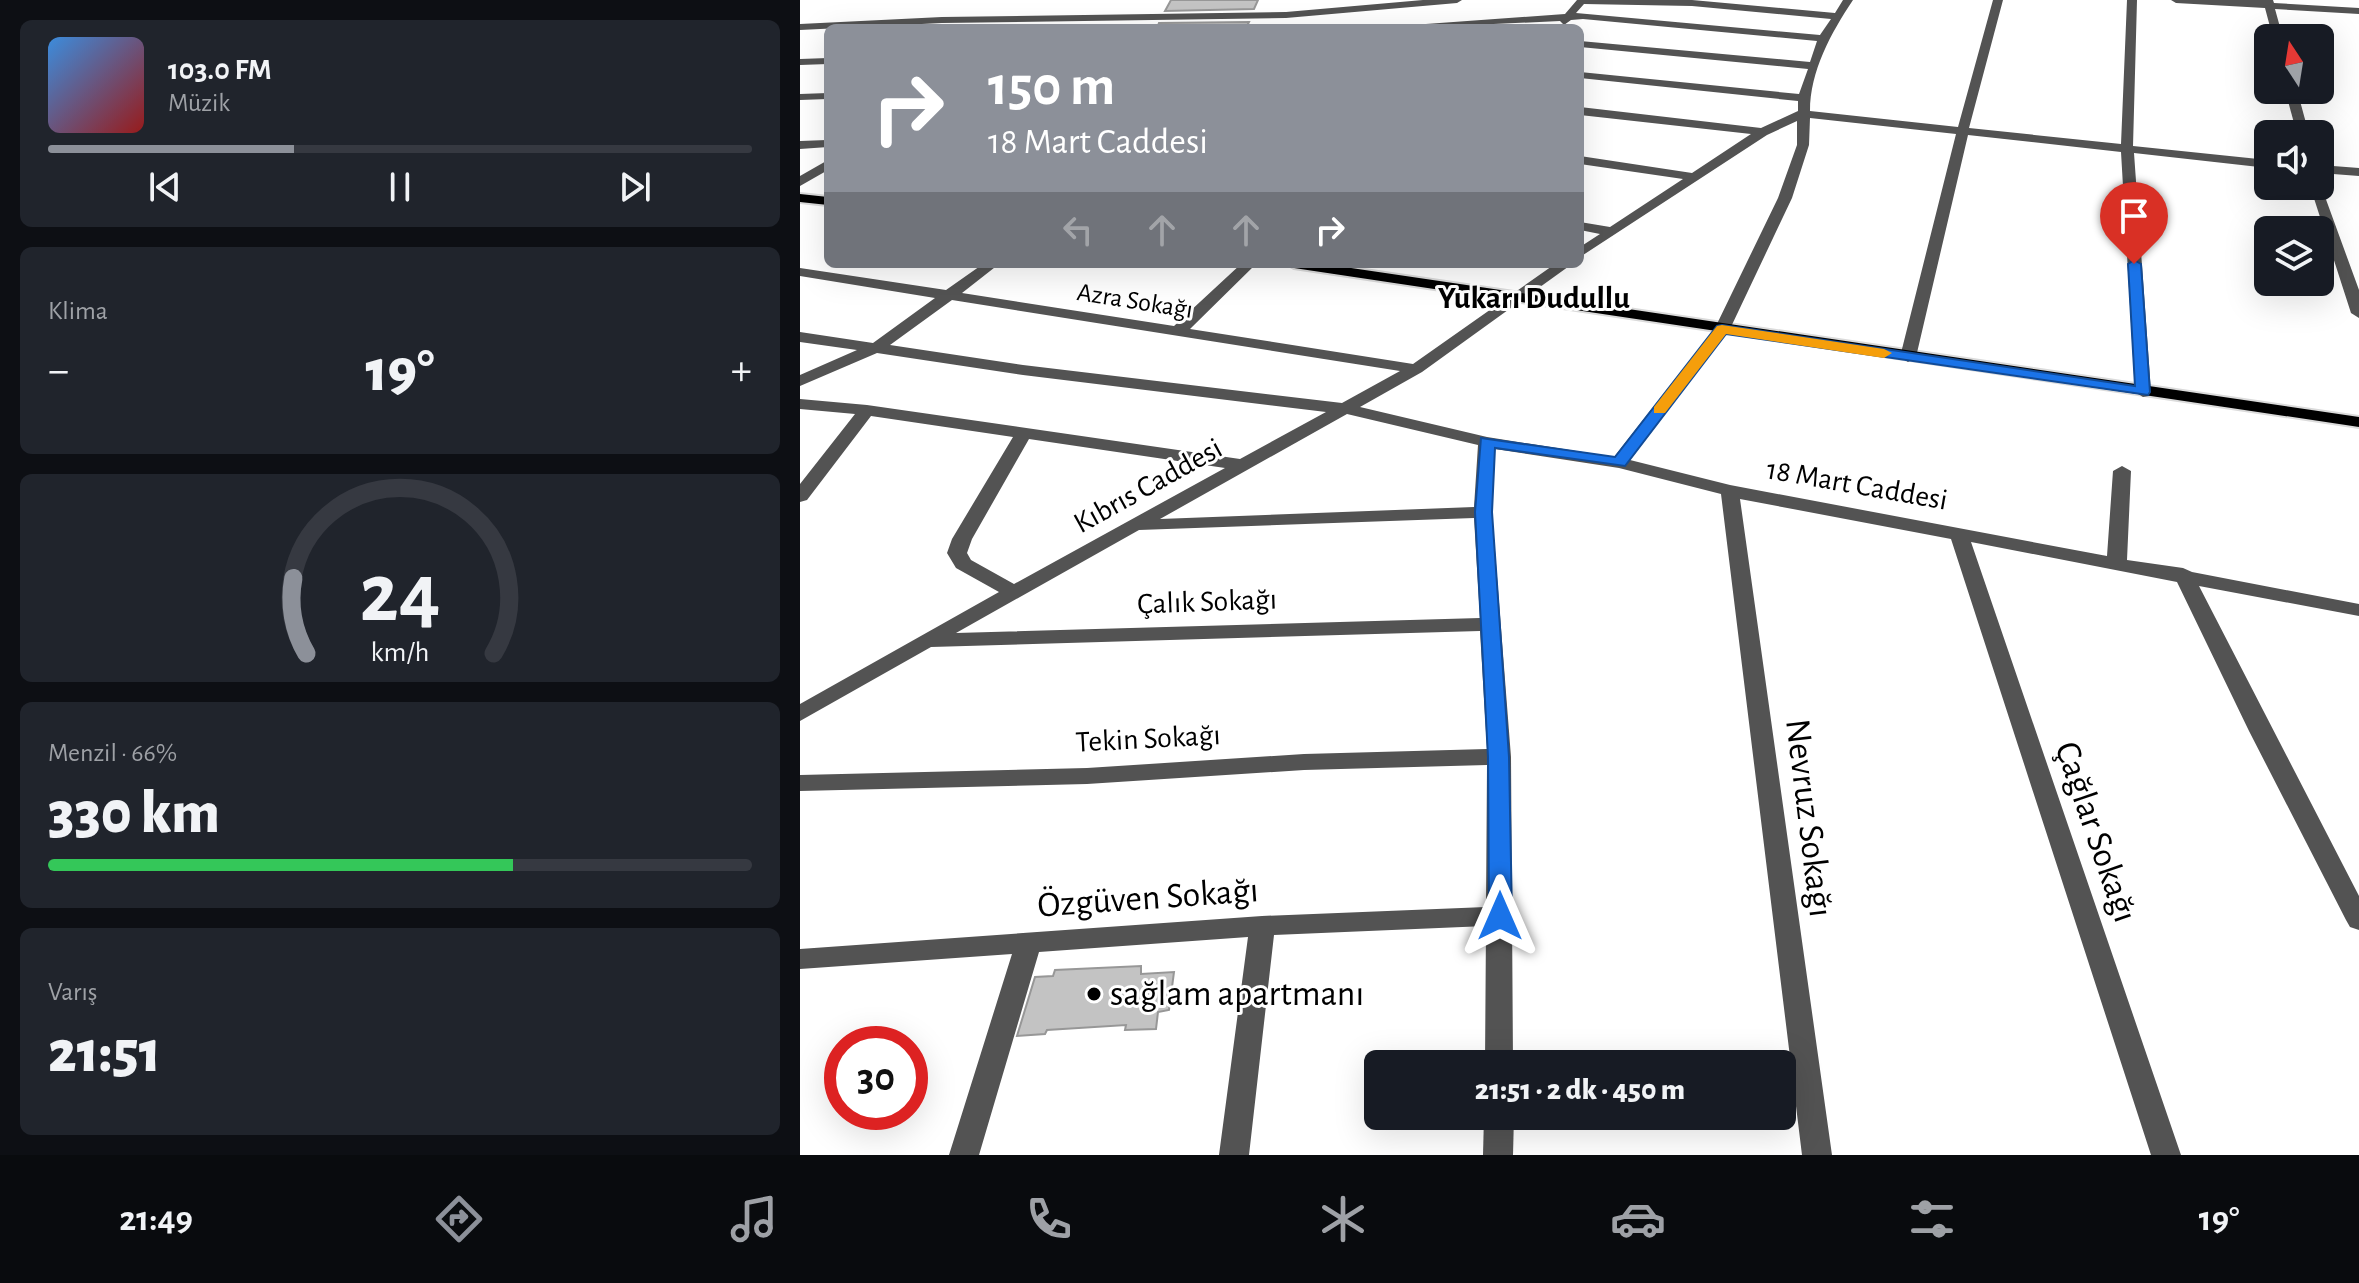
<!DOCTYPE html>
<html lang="tr">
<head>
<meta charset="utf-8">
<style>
  :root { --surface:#171b24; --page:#20242c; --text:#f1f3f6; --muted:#9ea1a6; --line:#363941; --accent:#8c9099 }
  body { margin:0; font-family:"Alegreya Sans",sans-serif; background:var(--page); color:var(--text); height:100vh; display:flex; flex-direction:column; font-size:30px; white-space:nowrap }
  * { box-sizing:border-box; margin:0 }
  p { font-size:26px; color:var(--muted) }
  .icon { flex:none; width:44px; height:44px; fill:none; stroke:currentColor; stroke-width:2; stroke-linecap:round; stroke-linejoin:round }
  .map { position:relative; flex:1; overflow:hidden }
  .side { display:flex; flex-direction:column; gap:20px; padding:20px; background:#0d0f14; width:800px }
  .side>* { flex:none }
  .top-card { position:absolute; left:24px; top:24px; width:760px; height:244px; border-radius:12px; box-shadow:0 8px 32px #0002; background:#8c9099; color:#fff; overflow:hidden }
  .needle { width:52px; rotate:348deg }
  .tools { position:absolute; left:1454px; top:24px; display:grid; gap:16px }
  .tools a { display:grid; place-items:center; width:80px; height:80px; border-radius:12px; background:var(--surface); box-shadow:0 8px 32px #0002; font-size:40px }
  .speed { position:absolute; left:24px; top:1026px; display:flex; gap:16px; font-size:40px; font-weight:700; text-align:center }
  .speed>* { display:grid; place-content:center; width:104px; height:104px; border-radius:50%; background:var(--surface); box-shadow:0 8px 32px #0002; line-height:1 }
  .speed .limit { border:12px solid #d22; background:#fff; color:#111 }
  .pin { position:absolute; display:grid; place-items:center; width:68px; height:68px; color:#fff; margin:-82px -34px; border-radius:50% 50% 50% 0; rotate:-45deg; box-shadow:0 0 8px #0007 }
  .pin .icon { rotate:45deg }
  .me { position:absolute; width:88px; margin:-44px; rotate:0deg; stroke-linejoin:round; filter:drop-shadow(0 0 6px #0008) }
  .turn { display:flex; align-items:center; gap:28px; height:168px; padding:0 32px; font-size:36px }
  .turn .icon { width:104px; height:104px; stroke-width:2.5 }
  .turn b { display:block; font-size:56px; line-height:68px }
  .lanes { display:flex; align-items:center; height:76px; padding:0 32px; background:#0003; justify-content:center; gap:40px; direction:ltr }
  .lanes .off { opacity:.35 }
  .big { font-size:60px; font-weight:800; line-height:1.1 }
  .side .tile { flex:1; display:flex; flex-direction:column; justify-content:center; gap:12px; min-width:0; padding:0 28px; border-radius:12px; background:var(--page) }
  .side .dial { align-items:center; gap:0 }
  .dial svg { height:208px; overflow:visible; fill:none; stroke:var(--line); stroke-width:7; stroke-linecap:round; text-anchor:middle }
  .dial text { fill:var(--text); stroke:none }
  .song { display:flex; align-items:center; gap:24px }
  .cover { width:96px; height:96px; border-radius:12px; background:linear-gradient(135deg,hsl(210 70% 55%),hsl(0 70% 35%)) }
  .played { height:8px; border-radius:4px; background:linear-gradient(90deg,var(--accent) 35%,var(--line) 35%) }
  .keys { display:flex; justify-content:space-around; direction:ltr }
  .heat { display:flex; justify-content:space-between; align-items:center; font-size:44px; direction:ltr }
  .charge { height:12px; border-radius:6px; background:linear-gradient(90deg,#34c759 66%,var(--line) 0) }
  .trip { position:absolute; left:564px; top:1050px; width:432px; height:80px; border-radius:12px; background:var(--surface); box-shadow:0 8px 32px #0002; font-weight:800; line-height:80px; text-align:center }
  .tabs { display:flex; height:128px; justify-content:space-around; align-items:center; background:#090b0e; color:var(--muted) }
  .tabs .icon { width:56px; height:56px }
  .tabs .on { color:var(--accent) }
  .tabs b { font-size:36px; color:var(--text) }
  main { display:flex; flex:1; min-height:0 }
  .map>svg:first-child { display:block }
  .building { fill:#c3c3c3; stroke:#979797; stroke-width:2 }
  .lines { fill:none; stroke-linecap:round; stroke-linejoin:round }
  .major-casing { stroke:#dbdbdb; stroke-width:4 }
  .minor { fill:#535353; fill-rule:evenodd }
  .major { fill:#000; fill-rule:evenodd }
  .route { fill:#1a73e8; stroke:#114b97; stroke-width:2 }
  .slow { fill:#f59e0b }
  .poi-dot { fill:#000; stroke:#fff; stroke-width:3 }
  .labels { text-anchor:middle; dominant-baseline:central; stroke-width:6; stroke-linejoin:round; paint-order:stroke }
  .far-street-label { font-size:26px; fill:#000; stroke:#fff }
  .street-label { font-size:30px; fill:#000; stroke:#fff }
  .far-district-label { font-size:32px; font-weight:bold; fill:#000; stroke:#fff }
  .near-street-label { font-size:36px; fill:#000; stroke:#fff }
  .near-poi-label { font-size:36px; fill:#000; stroke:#fff; text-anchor:start }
</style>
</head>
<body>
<main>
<section class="side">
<div class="tile">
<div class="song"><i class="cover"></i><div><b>103.0 FM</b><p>Müzik</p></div></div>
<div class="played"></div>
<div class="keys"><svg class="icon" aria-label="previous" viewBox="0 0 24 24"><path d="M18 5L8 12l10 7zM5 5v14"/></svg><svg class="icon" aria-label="pause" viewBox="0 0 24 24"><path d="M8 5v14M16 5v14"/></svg><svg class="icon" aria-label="next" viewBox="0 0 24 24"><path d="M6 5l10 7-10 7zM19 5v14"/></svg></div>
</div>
<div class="tile"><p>Klima</p>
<div class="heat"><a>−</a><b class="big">19°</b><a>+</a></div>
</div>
<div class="tile dial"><svg viewBox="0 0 100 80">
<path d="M14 69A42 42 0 1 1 86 69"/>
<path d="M14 69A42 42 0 0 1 9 40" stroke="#8c9099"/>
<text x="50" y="56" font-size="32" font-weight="700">24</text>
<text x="50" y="72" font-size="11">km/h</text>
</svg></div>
<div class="tile"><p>Menzil · 66%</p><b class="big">330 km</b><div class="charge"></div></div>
<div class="tile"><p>Varış</p><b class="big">21:51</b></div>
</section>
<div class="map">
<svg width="1559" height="1155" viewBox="0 0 1559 1155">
  <rect width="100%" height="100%" fill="#fff"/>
  <g class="building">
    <polygon points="371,0 458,0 454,9 365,11"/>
    <polygon points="449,22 446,28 357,28 359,23"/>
    <polygon points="341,966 341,974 374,972 369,1010 358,1012 356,1029 325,1030 326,1025 247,1030 245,1034 217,1036 235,977 253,976 255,970"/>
  </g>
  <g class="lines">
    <g class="major-casing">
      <g id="major">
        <polygon points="0,194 28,197 28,205 0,202"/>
        <polygon points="487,264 524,264 1559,417 1559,427 494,268"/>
      </g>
    </g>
    <g class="minor">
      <polygon points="623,0 662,0 657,3 486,18 142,23 0,30 0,24 142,17 486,12"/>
      <path d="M777 0H892L1035 13 1043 0H1053C1031 33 1010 71 1010 111L1158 127 1193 0H1203L1169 128 1321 144 1327 0H1337L1333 146 1468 160V168L1334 153 1351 392 1349 396 1343 397 1335 392 1321 152 1168 135 1116 357 1108 362 1100 357 1156 134 1010 118 1009 145 992 198 930 329 830 460 930 485 1307 556 1313 471 1322 466 1331 471 1327 560 1383 568 1392 572 1559 604V616L1399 586 1559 896V930L1550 927 1546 920 1449 731 1377 582 1171 542 1381 1155H1351L1151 539 940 499 1032 1155H1002L921 494 819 468 695 449 692 512 711 757 713 1064H685L686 926 474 935 449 1155H419L448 937 239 952 179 1155H149L212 954 0 969V949L462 916 686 907 687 765 504 770 287 784 0 791V775L287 768 504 754 687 749 680 631 131 647 0 721V704L199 592 156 568 147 553 152 539 213 437 71 416 7 500 0 502V484L55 414 0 409V399L67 405 440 459 526 412 223 375 77 353 0 386V375L57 350 0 342V332L73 343 135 298 0 276V268L146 290 183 264H199L162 293 374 326 441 264H456L390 329 613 364 755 264H772L622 372 560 407 687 437 814 457 915 328 978 198 997 145V121L967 135 780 257V247L800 234 780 230V222L810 227 883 179 780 164V156L892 173 951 134 780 115V107L961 128 998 111V101L780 78V72L999 94 1008 69 780 47V41L1010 62 1017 41 783 19 771 20 764 25 760 21 607 28 612 25 765 14ZM784 4 892 6 1031 19 1020 35 776 13ZM152 300 600 371 542 403 223 365 90 345ZM547 414 678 445 674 507 360 519ZM229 439 425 468 214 584 171 560 167 553 172 539ZM674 518 680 618 156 633 339 530Z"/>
      <polygon points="1371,0 1473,0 1474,3 1559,8 1559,14 1475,9 1483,38 1473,38 1465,8 1376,3"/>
      <polygon points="28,58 28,64 0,65 0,59"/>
      <polygon points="1485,90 1497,90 1509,134 1497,134"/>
      <polygon points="28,93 28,99 0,100 0,94"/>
      <polygon points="27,140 28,147 0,149 0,141"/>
      <polygon points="28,160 28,170 0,186 0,176"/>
      <polygon points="1520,165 1559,168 1559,176 1520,173"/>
      <polygon points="1520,183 1559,290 1559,318 1551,313 1510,186 1520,186"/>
      <polygon points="684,1116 714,1116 713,1155 683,1155"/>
    </g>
    <use href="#major" class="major"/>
  </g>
  <polygon class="route" points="1334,260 1341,264 1350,392 1348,395 926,334 825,466 695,448 692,512 709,757 712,916 709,923 700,925 692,923 689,916 688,757 675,512 681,438 815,457 917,326 922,325 1335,386 1328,264"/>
  <polygon class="slow" points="922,325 1084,349 1092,353 1084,358 926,334 865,413 854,413 854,407 917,326"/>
  <circle class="poi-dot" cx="294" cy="994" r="8"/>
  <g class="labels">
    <g class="far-street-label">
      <text transform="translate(335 301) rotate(9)">Azra Sokağı</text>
    </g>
    <g class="street-label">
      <text transform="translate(1057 485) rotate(10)">18 Mart Caddesi</text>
      <text transform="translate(348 486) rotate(-29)">Kıbrıs Caddesi</text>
      <text transform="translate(407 602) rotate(-2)">Çalık Sokağı</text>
      <text transform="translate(348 739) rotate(-3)">Tekin Sokağı</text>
    </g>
    <g class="far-district-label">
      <text x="734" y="298">Yukarı Dudullu</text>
    </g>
    <g class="near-street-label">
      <text transform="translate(1009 818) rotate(83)">Nevruz Sokağı</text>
      <text transform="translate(1296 832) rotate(71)">Çağlar Sokağı</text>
      <text transform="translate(348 898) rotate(-4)">Özgüven Sokağı</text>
    </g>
    <g class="near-poi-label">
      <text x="310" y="994">sağlam apartmanı</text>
    </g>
  </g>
</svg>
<div class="tools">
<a><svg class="needle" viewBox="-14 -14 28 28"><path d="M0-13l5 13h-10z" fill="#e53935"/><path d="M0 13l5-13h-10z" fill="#9ea1a6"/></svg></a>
<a><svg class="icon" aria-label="sound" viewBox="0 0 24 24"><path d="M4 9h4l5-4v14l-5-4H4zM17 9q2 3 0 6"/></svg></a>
<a><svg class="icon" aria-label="layers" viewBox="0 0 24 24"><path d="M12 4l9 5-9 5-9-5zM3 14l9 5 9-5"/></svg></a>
</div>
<div class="speed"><div class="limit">30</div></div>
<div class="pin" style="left:1334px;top:264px;background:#d93025"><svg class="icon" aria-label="arrive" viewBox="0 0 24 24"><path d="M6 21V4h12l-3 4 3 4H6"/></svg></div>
<svg class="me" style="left:700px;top:916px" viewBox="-20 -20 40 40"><path d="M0-17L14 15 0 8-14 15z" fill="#1a73e8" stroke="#fff" stroke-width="4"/></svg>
<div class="trip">21:51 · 2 dk · 450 m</div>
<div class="top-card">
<div class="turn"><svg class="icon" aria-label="right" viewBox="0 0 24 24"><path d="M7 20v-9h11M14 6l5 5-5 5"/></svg><div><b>150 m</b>18 Mart Caddesi</div></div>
<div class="lanes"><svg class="icon off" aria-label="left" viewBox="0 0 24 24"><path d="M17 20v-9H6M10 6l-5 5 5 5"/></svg><svg class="icon off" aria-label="ahead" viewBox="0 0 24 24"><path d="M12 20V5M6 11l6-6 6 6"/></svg><svg class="icon off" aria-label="ahead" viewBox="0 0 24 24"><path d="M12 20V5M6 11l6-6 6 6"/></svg><svg class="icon" aria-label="right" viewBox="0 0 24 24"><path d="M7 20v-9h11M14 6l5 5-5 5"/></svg></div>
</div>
</div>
</main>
<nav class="tabs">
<b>21:49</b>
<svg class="icon on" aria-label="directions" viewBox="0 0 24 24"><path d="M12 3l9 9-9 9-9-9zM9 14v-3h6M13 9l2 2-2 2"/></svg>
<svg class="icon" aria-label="music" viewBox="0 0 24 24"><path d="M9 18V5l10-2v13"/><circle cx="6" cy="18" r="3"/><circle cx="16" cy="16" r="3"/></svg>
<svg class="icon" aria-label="phone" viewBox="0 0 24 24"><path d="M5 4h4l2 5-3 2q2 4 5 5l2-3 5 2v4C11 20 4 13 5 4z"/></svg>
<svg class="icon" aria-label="climate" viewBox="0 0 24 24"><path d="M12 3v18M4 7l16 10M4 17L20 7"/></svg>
<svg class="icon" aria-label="car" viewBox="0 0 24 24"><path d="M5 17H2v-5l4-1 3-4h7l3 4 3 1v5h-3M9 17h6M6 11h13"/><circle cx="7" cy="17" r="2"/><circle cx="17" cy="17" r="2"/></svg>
<svg class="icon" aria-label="filters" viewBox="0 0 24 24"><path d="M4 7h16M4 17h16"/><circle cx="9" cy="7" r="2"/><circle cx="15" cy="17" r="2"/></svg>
<b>19°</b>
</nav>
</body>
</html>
